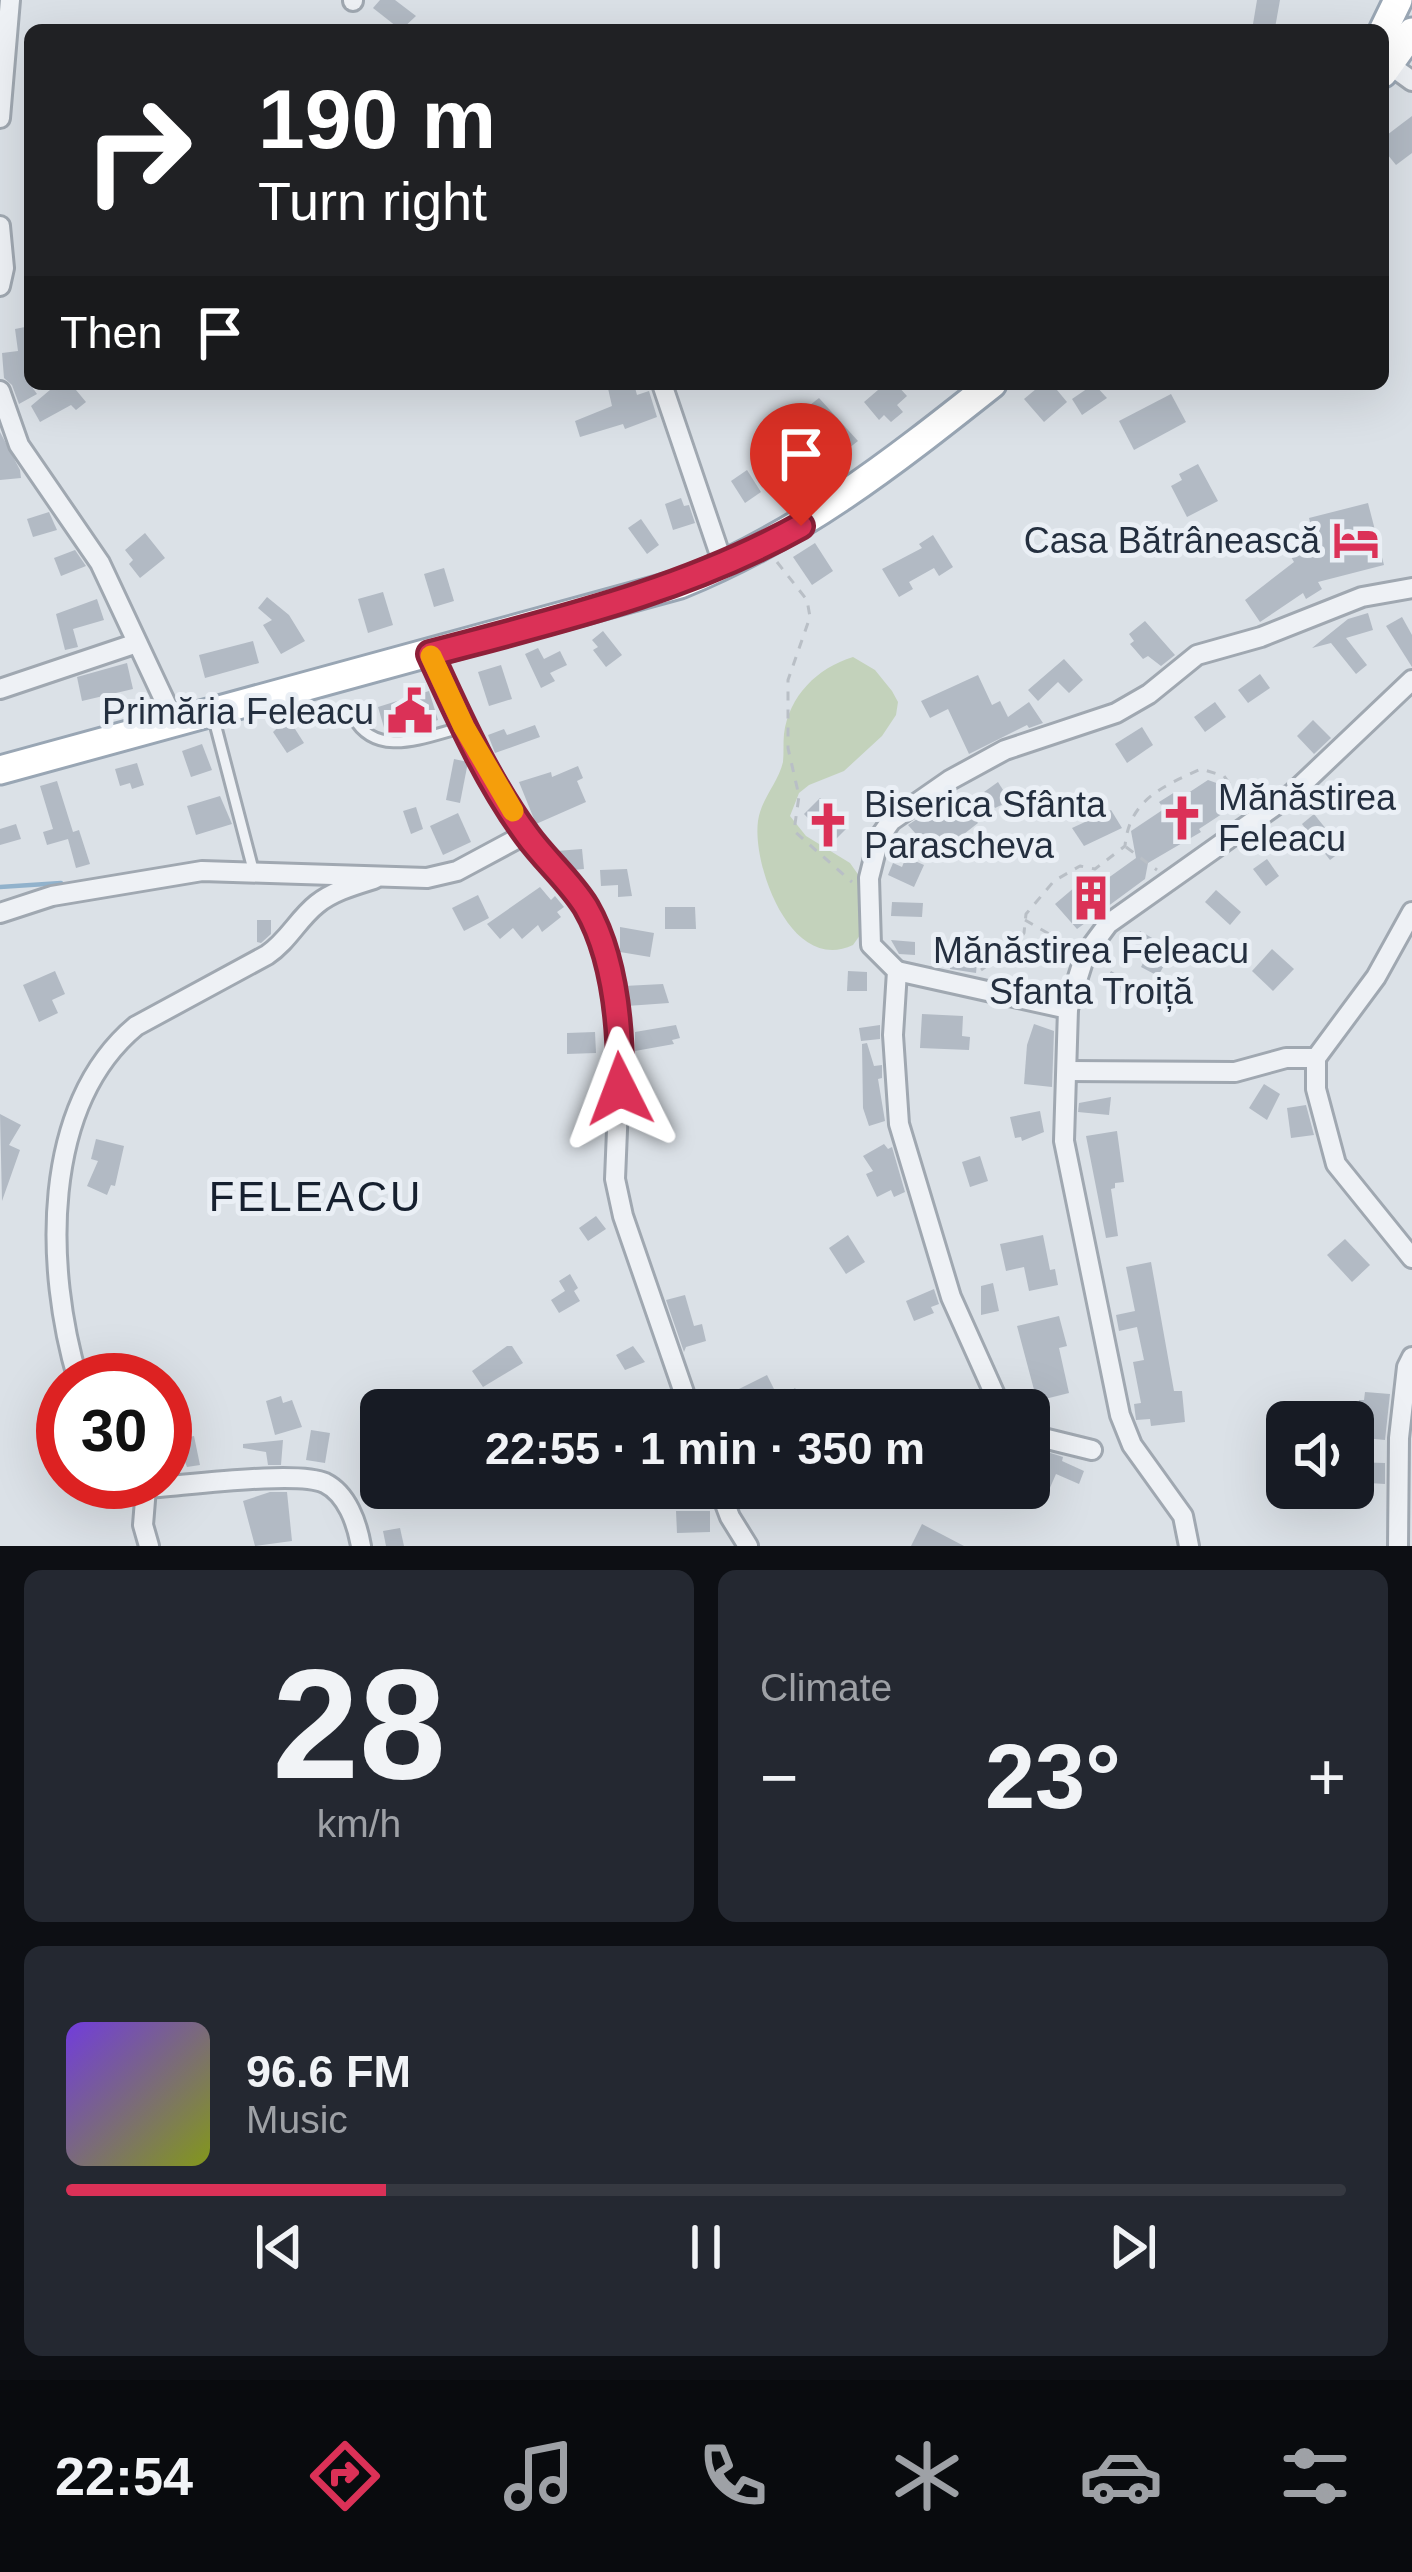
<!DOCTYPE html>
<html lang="en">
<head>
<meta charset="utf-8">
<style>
  :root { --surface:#171b24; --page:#242831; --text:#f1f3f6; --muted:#9ea1a6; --line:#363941; --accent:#db3157 }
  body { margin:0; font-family:Helvetica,sans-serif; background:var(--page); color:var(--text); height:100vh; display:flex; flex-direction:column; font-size:45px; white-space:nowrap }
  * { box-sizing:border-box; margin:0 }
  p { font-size:39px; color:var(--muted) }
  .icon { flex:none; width:66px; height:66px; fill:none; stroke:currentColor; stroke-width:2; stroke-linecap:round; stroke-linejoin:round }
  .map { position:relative; height:1546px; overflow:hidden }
  .details { display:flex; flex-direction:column; gap:24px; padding:24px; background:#0d0f14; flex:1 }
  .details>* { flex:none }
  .guide { position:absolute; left:24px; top:24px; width:1365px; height:366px; border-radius:18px; box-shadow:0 12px 48px #0002; background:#202124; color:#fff; overflow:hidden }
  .controls { position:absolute; left:1266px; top:1401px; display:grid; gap:24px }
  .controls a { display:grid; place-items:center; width:108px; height:108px; border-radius:18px; background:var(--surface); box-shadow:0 12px 48px #0002; font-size:60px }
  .speed { position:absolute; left:36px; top:1353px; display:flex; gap:24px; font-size:60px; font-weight:700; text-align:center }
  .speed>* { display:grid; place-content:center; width:156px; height:156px; border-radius:50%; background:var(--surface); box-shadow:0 12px 48px #0002; line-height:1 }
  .speed .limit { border:18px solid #d22; background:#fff; color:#111 }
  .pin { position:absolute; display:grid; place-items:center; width:102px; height:102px; color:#fff; margin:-123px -51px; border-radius:50% 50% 50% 0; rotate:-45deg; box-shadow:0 0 12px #0007 }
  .pin .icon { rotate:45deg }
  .me { position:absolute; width:132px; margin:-66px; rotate:357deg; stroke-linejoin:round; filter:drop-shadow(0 0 9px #0008) }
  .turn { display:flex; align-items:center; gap:42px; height:252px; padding:0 36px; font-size:54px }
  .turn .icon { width:156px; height:156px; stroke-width:2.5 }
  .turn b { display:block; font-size:84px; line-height:102px }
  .then { display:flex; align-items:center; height:114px; padding:0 36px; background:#0003; gap:24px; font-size:45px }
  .big { font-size:90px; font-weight:700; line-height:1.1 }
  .details .card { flex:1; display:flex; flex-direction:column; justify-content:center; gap:18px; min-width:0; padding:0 42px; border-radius:18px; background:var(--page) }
  .details .dial { align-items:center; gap:0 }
  .dial b { font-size:156px; line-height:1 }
  .song { display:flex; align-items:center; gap:36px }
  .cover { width:144px; height:144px; border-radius:18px; background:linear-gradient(135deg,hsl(260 70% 55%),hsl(70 70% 35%)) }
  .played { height:12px; border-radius:6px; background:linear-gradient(90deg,var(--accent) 25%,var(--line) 25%) }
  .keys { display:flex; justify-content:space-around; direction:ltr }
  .heat { display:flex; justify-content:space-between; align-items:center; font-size:66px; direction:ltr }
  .details .tiles { flex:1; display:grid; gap:24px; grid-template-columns:1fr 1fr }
  .card:last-child { grid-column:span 2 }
  .trip { position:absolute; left:360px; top:1389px; width:690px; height:120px; border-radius:18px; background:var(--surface); box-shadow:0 12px 48px #0002; font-weight:700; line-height:120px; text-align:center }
  .dock { display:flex; height:192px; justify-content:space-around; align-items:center; background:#090b0e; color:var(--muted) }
  .dock .icon { width:84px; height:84px }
  .dock .selected { color:var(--accent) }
  .dock b { font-size:54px; color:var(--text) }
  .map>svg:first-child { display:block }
  .green { fill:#c3d2bb }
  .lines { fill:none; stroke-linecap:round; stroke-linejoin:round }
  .stream { stroke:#91b2cc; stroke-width:4.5 }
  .building { fill:#b2bac4 }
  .lane-casing { stroke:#a0a8b1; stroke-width:15 }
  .street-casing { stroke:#a0a8b1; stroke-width:24 }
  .primary-casing { stroke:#99a6b4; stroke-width:33 }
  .path { stroke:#b9bfc6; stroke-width:3; stroke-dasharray:9 9; stroke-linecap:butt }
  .lane { stroke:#eef1f5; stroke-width:9 }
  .street { stroke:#eef1f5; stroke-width:18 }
  .primary { stroke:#fff; stroke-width:27 }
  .route-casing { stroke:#8e2039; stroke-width:30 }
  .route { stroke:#db3157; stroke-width:21 }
  .slow { stroke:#f59e0b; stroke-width:21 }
  .labels { text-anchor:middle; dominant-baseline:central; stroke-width:10; stroke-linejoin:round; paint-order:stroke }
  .poi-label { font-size:36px; fill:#242f3f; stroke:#eaeff5; text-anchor:end }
  .quarter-label { font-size:42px; letter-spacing:3px; fill:#16202f; stroke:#eaeff5 }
</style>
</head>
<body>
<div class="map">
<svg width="1412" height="1546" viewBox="0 0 1412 1546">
  <rect width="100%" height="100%" fill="#dbe1e7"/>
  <path class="green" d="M853 657 875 670 892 691 898 702 896 715 882 736 844 771 809 785 799 793 790 816 806 836 850 863 862 880 863 931 853 945C791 975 752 865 758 821 761 799 778 783 783 762 784 753 783 743 784 734 789 696 817 668 853 657Z"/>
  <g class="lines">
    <polyline class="stream" points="0,887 61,883"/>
  </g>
  <g class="building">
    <polygon points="380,0 395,0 416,16 401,30 373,8"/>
    <polygon points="1257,0 1280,0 1275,28 1253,24"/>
    <polygon points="1412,116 1412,153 1396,165 1383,149 1383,138"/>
    <polygon points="30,326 30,384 37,394 19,404 12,385 4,378 2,353 18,351 15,329"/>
    <polygon points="57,384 71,384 86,402 76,410 71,405 40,422 31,406"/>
    <polygon points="607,384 634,384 637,395 649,391 657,417 625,429 623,424 580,437 575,421 612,406"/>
    <polygon points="885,384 896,384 907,396 897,405 903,412 891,422 884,415 879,420 864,402"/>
    <polygon points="1042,384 1052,384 1067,402 1044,422 1024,399"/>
    <polygon points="1094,384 1107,398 1082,415 1072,399"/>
    <polygon points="1171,394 1186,422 1134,450 1119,421"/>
    <polygon points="819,398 858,441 817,473 807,469 790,479 784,469 780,471 776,465 771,468 763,453 785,440 790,449 819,427 805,409"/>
    <polygon points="0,432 20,470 21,478 0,480"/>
    <polygon points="1198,464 1218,501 1187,517 1171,486 1182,480 1179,474"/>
    <polygon points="747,470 761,492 745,503 731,481"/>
    <polygon points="681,498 684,506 689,505 695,523 673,530 665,504"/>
    <polygon points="1368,503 1384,565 1318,582 1322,589 1306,599 1303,593 1260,622 1245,600 1294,562 1287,550 1313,534 1309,518"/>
    <polygon points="49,512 57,530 33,537 27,519"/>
    <polygon points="641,519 659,545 647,554 628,528"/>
    <polygon points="145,533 165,558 140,578 129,564 133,560 125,550"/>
    <polygon points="933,535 953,567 939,576 934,568 909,582 913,589 899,597 882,569 922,548 919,544"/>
    <polygon points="815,543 833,571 812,585 793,557"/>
    <polygon points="75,550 86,566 61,576 54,558"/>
    <polygon points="444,568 454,601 434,607 424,574"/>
    <polygon points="383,592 393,625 368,633 358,599"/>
    <polygon points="267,597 289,615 305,641 281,654 263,625 272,620 258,608"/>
    <polygon points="97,599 104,620 73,629 78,647 65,650 56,614"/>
    <polygon points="1368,613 1373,630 1346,638 1367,665 1356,674 1331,643 1312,648 1348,619"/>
    <polygon points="1402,617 1412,635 1412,667 1386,626"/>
    <polygon points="1145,621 1175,655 1161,666 1148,656 1143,659 1130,644 1134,641 1129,634"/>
    <polygon points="603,631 622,655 606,667 593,650 598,647 592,640"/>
    <polygon points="253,641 259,663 205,678 199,655"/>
    <polygon points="538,648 544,659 560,651 567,665 550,673 555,681 541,688 525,654"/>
    <polygon points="1064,659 1083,680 1069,693 1058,682 1038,701 1028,690"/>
    <polygon points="127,663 133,689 82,701 77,677"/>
    <polygon points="501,665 512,699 489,706 478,672"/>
    <polygon points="1260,674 1270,688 1248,703 1238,690"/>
    <polygon points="978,675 992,705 1000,701 1008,717 1029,702 1043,723 1029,728 1027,725 969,754 948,709 930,718 921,701"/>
    <polygon points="429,691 438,720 397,732 385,731 378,707"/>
    <polygon points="1215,702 1226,717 1205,732 1194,717"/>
    <polygon points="288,718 304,743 287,753 273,732"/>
    <polygon points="1313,720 1331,738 1314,754 1297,736"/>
    <polygon points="535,725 540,737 495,753 488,735 504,729 507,735"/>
    <polygon points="1142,727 1153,745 1127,763 1115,744"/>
    <polygon points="202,744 212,770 191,777 182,751"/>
    <polygon points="454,759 468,762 460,803 446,800"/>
    <polygon points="137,763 144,785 132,789 130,783 120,786 115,769"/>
    <polygon points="578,766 583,778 577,781 586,802 536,824 519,782 551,772 552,777"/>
    <polygon points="1208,780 1222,785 1230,795 1228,810 1199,829 1201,832 1148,863 1145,879 1077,929 1055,904 1082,881 1090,891 1136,858 1131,831 1164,809 1159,802 1175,792 1179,799"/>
    <polygon points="57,781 73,832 79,830 90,864 76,868 68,839 47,845 43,832 53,829 40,786"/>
    <polygon points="998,782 1010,801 995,808 984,792"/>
    <polygon points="220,796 232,824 196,835 187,806"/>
    <polygon points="820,798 848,827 832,843 804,814"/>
    <polygon points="961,802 978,823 946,848 949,851 939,860 908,825 929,811 937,821"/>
    <polygon points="416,807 423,829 411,834 403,811"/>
    <polygon points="1111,810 1122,828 1084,846 1072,828"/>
    <polygon points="458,813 471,842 443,855 430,826"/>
    <polygon points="1314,814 1343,850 1330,860 1302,824"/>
    <polygon points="16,824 21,839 0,845 0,829"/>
    <polygon points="582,849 584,869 573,870 557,851"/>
    <polygon points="906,857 924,865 914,887 888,875 893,863 902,867"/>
    <polygon points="1267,859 1279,876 1266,886 1253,869"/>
    <polygon points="627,869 632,896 618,897 618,885 601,886 600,870"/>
    <polygon points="540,887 551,900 555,896 564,907 557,912 561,917 542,932 538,925 522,939 513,928 500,939 487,924"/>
    <polygon points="1216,890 1241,912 1230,925 1205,902"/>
    <polygon points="478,895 489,918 464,931 452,908"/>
    <polygon points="892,902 923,903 922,917 891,916"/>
    <polygon points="665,907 695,907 696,929 665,929"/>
    <polygon points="257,920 271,920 271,934 261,943 257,942"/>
    <polygon points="620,927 654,933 650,957 620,952"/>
    <polygon points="1140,931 1173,950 1158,976 1141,967 1147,955 1134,943"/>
    <polygon points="891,940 915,942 915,955 899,954"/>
    <polygon points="1272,949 1294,969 1273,991 1252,971"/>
    <polygon points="951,950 978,952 976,973 950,969"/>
    <polygon points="55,971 65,994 52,1000 58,1013 39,1022 23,985"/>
    <polygon points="848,971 867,972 867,991 847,991"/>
    <polygon points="1111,971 1136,985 1129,997 1104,984"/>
    <polygon points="663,984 669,1003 627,1006 624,986"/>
    <polygon points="922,1014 963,1016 962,1036 970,1037 969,1050 920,1048"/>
    <polygon points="1034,1024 1054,1031 1052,1087 1024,1084 1027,1045"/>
    <polygon points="676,1025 680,1038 672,1040 674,1044 635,1051 635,1032"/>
    <polygon points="880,1025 880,1039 861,1041 859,1028"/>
    <polygon points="595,1032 596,1053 567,1054 567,1033"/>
    <polygon points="867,1043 874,1066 882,1065 882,1078 878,1079 885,1121 869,1126 863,1108 862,1044"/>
    <polygon points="1264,1084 1280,1094 1267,1120 1249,1108"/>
    <polygon points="1111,1097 1109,1115 1078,1112 1079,1103"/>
    <polygon points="1306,1105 1314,1135 1291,1138 1287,1108"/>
    <polygon points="1040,1111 1044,1132 1022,1141 1021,1137 1015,1138 1010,1117"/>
    <polygon points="0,1114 21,1125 9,1145 20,1150 2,1201"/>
    <polygon points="1117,1131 1124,1182 1115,1183 1115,1188 1111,1189 1118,1236 1106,1238 1086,1136"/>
    <polygon points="96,1139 124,1146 115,1186 111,1185 107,1195 87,1186 98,1161 91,1159"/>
    <polygon points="884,1144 888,1149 892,1147 905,1192 894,1197 891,1190 877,1197 866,1174 873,1171 863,1156"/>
    <polygon points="980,1156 988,1181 970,1187 962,1162"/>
    <polygon points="596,1216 606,1229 588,1241 579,1228"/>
    <polygon points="848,1235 865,1262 846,1274 829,1248"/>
    <polygon points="1043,1235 1050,1270 1055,1269 1058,1285 1029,1291 1024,1267 1006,1271 1000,1244"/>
    <polygon points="1345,1239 1370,1265 1352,1282 1327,1255"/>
    <polygon points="1151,1262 1174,1391 1182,1391 1185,1422 1151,1426 1150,1419 1136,1420 1134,1404 1141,1403 1133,1362 1144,1360 1137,1327 1119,1331 1116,1315 1135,1311 1126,1267"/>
    <polygon points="570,1274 578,1288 574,1291 580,1301 559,1313 551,1300 565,1291 559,1281"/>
    <polygon points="993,1283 999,1311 981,1315 981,1286"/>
    <polygon points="934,1289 939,1304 931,1307 934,1313 914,1321 906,1301"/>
    <polygon points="685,1295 694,1326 702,1324 706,1341 686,1347 684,1352 666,1300"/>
    <polygon points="1059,1316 1067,1346 1059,1348 1069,1393 1037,1401 1017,1326"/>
    <polygon points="507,1346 512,1346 523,1363 483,1387 472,1371"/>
    <polygon points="633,1346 645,1362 625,1370 616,1355"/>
    <polygon points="767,1375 779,1399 795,1388 807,1404 799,1410 722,1410 717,1400"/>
    <polygon points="1365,1392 1390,1394 1385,1440 1354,1437 1353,1415 1358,1415 1359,1400 1364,1400"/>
    <polygon points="281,1396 283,1403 292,1400 302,1427 275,1435 266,1401"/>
    <polygon points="177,1424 180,1439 194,1436 200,1465 187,1467 177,1442 165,1445 165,1426"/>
    <polygon points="311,1430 330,1433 325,1463 306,1460"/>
    <polygon points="283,1440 281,1465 268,1465 266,1452 243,1448 243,1444"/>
    <polygon points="1029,1446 1063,1457 1062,1461 1084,1471 1079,1484 1056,1474 1049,1490 1029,1481"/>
    <polygon points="1353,1462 1385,1463 1385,1484 1353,1482"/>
    <polygon points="270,1492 287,1492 292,1541 255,1546 243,1501"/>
    <polygon points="676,1511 710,1511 710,1532 677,1533"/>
    <polygon points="922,1524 964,1546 911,1546"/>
    <polygon points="400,1528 404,1546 386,1546 383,1531"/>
  </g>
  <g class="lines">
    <g class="lane-casing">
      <g id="lane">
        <polyline points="213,716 254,873"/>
        <path d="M353 717C377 760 426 736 464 727"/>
      </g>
    </g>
    <g class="street-casing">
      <g id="street">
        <polyline points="353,0 353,1"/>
        <polyline points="1383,42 1390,65 1412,81"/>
        <polyline points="0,118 10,0"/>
        <polyline points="0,226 4,268 0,286"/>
        <polyline points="662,384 719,552"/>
        <polyline points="0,391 19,445 100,563 168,708"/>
        <polyline points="430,654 464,727 526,834 584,904 607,957 620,1057 615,1179 623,1216 690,1410"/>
        <polyline points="0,689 137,643"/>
        <polyline points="1412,912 1376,977 1316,1058 1316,1089 1336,1164 1412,1258"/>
        <polyline points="0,913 52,896 202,871 427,878 457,871 526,834"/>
        <polyline points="897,971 1068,1009"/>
        <polyline points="1067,1071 1235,1072 1286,1058 1316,1058"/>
        <path d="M78 1380C45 1270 40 1106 136 1026L267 955C288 941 298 919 317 904 333 891 355 885 374 879"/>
        <polyline points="1006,1410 995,1395 951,1297 899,1124 893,1035 897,971 871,945 869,878 879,838 891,821 950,780 1005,750 1116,713 1149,694 1197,655 1261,637 1362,597 1412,588"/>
        <polyline points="1029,1430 1039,1437 1092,1450"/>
        <polyline points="719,1488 730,1517 748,1546"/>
        <path d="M149 1546 143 1525 146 1488C182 1486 297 1470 325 1483 347 1494 357 1523 361 1546"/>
        <polyline points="1189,1546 1183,1516 1132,1445 1120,1415 1064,1141 1068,1009 1085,955 1108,924 1293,793 1412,680"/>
        <polyline points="1398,1546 1399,1438 1407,1367 1412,1357"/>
      </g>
    </g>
    <g class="primary-casing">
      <g id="primary">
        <polyline points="1383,31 1398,0"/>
        <polyline points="1383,73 1412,32"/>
        <path d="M0 770 680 584C801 535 891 464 992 384"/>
      </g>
    </g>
    <g class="path">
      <polyline points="777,562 807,600 810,617 788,680 788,748 799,796 794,831 852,882"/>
      <polyline points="1126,847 1157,870"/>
      <polyline points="1025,920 1068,945"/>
      <path d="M981 970 1016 945 1024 933 1026 914 1054 881 1080 866 1095 869 1125 846C1129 800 1163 786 1201 769L1224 776 1245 805"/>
    </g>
    <use href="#lane" class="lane"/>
    <use href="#street" class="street"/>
    <use href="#primary" class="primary"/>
  </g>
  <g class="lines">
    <g class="route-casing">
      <path id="route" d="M620 1089C621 1031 616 959 586 907 570 881 545 860 527 835 487 781 458 715 430 654 558 620 684 591 801 526"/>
    </g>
    <use href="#route" class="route"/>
    <polyline class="slow" points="431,656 464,727 513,811"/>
  </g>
  <defs>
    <g id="hotel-bare" transform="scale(3.6)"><path d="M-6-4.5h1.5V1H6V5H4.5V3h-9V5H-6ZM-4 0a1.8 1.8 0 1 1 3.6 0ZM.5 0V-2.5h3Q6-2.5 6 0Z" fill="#db3157" stroke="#eaeff5" stroke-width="2.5" paint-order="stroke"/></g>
    <g id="civic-bare" transform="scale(3.6)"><path d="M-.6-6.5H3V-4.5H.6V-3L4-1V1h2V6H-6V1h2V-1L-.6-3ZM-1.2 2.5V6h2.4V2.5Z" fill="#db3157" stroke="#eaeff5" stroke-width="2.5" paint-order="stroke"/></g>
    <g id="church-bare" transform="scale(3.6)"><path d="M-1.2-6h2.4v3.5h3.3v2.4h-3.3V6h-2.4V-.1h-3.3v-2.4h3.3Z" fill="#db3157" stroke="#eaeff5" stroke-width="2.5" paint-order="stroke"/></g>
    <g id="building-bare" transform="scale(3.6)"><path d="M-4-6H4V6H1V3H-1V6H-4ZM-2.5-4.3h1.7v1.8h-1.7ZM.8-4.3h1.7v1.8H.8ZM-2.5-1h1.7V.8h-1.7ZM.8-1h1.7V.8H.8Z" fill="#db3157" stroke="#eaeff5" stroke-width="2.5" paint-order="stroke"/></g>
  </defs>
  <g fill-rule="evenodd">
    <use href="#hotel-bare" x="1356" y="540"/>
    <use href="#civic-bare" x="410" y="711"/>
    <use href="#church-bare" x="1182" y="818"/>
    <use href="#church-bare" x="828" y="825"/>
    <use href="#building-bare" x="1091" y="898"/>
  </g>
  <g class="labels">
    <g class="poi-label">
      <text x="1320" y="540">Casa Bătrânească</text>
      <text x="374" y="711">Primăria Feleacu</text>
      <text x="1218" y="797" text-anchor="start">Mănăstirea<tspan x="1218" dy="41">Feleacu</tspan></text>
      <text x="864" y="804" text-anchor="start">Biserica Sfânta<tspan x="864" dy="41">Parascheva</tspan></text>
      <text x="1091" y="950" text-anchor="middle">Mănăstirea Feleacu<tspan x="1091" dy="41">Sfanta Troiță</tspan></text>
    </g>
    <g class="quarter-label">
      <text x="316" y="1196">FELEACU</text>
    </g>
  </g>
</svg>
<div class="controls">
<a><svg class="icon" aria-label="sound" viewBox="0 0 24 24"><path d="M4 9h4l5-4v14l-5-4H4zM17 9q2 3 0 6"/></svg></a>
</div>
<div class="speed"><div class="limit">30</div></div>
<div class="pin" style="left:801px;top:526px;background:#d93025"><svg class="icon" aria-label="arrive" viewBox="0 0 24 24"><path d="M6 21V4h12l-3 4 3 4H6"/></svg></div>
<svg class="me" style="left:620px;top:1089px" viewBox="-20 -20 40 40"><path d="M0-17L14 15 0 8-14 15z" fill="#db3157" stroke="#fff" stroke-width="4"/></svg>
<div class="trip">22:55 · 1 min · 350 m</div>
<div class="guide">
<div class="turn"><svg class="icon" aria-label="right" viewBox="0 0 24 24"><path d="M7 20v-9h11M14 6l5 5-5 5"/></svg><div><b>190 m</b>Turn right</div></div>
<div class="then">Then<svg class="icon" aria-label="arrive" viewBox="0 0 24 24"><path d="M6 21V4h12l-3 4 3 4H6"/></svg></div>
</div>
</div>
<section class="details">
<div class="tiles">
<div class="card dial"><b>28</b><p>km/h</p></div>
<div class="card"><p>Climate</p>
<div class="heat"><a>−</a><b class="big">23°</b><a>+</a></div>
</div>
<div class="card">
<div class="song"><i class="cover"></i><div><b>96.6 FM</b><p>Music</p></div></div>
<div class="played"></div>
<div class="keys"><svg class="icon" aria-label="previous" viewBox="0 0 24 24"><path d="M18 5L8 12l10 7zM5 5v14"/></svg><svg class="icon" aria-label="pause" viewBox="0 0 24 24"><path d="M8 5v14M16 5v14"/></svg><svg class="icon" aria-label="next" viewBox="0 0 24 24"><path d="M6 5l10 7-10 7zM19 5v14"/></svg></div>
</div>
</div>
</section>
<nav class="dock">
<b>22:54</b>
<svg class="icon selected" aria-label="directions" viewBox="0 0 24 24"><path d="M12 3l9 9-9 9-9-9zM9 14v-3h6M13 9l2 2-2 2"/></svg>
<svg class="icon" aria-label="music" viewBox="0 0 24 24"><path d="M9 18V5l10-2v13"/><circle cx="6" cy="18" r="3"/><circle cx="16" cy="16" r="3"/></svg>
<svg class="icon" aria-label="phone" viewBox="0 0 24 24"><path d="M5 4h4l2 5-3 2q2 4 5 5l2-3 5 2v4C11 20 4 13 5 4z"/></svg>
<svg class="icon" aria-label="climate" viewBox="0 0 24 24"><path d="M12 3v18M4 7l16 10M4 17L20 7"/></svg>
<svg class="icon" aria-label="car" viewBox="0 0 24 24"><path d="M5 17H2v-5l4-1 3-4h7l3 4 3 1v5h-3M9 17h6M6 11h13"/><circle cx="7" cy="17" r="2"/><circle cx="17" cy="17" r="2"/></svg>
<svg class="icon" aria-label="filters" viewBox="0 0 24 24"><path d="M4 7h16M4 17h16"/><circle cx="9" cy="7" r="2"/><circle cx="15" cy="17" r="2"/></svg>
</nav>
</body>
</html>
